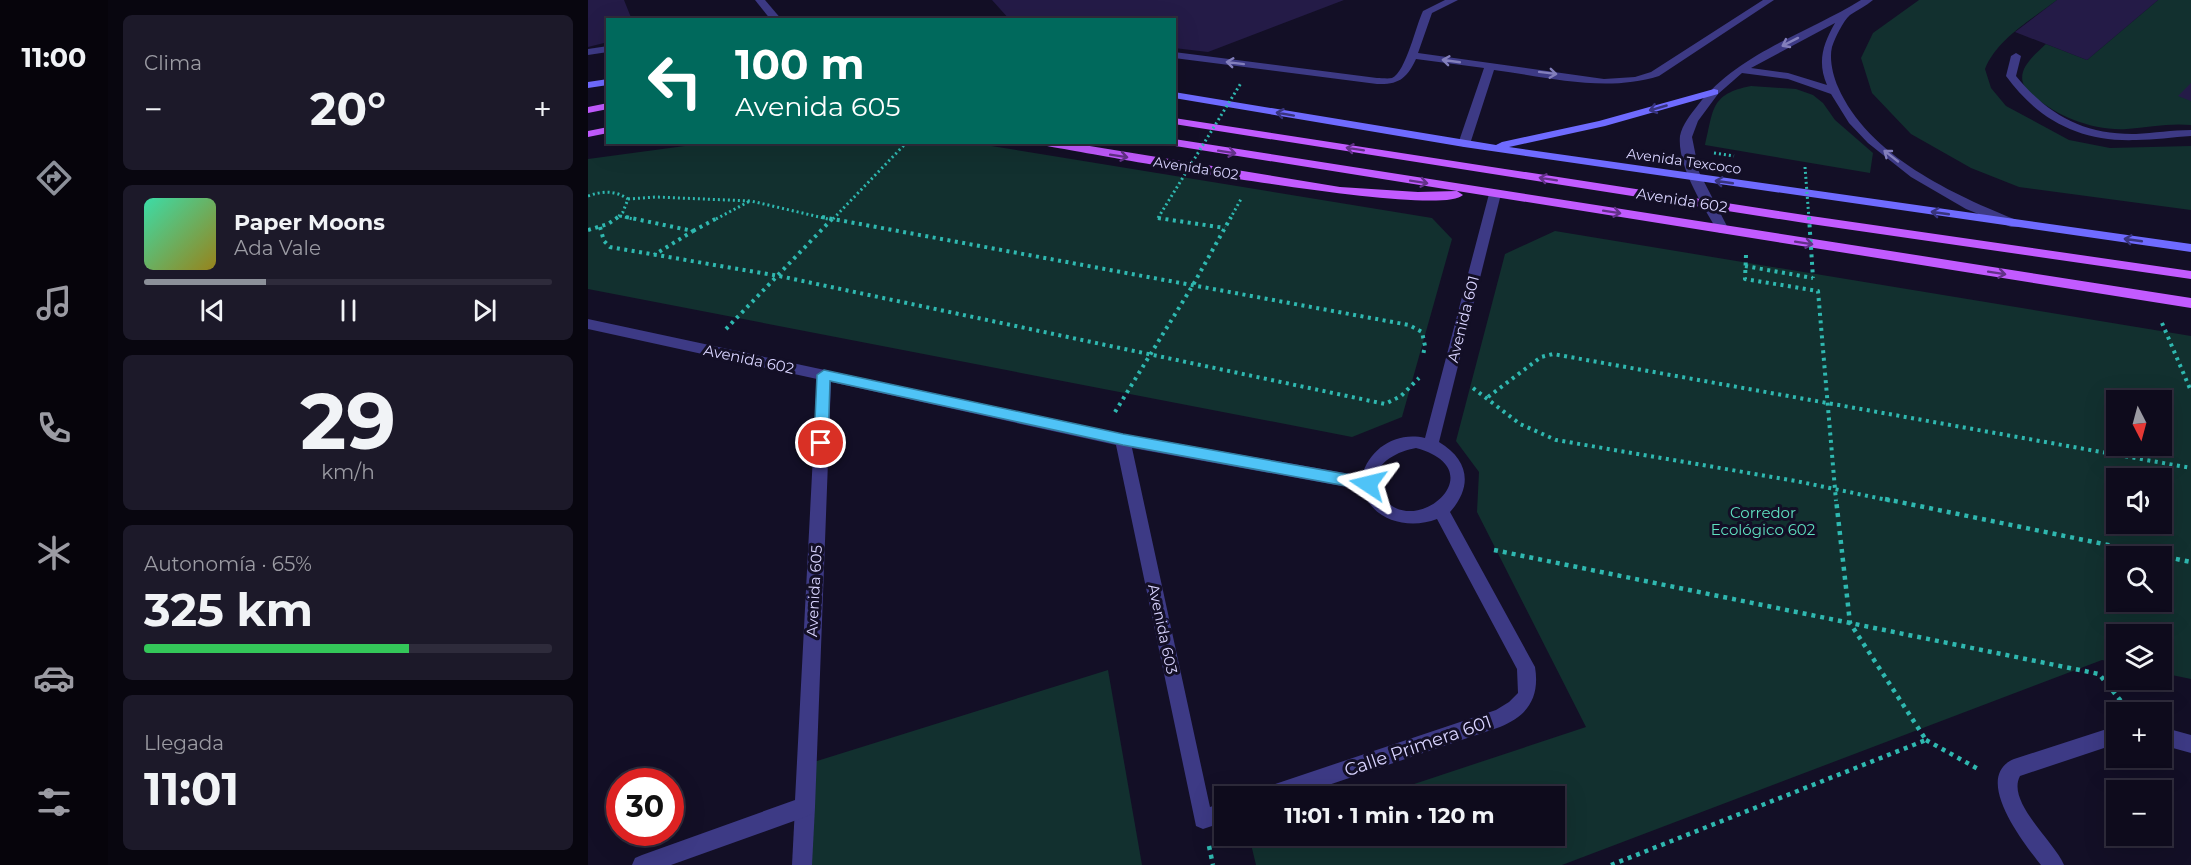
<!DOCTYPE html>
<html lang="es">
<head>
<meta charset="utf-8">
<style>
  :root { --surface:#0e0b1c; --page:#1c1929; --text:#f1f3f6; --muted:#9b9ba3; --line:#2e2b3b; --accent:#8c9099 }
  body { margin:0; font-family:Montserrat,sans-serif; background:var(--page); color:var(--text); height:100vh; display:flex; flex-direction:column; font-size:22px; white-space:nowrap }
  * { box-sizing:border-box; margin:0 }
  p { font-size:20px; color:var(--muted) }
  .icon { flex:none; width:33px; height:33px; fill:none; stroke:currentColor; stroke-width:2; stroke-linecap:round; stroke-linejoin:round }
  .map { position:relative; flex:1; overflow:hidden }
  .drawer { display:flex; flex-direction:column; gap:15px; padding:15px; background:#08060f; width:480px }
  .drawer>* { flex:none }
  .guide { position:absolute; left:18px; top:18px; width:570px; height:126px; border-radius:0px; box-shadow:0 6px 24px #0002,0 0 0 2px var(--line); background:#00695c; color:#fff; overflow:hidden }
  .needle { width:39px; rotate:174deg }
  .fabs { position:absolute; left:1518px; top:390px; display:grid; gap:12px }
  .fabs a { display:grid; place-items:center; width:66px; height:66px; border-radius:0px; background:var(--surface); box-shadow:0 6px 24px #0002,0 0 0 2px var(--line); font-size:30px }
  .speed { position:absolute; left:18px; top:768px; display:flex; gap:12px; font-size:30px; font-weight:700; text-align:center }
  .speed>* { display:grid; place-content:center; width:78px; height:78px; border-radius:50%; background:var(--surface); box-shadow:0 6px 24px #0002,0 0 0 2px var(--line); line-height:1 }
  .speed .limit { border:9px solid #d22; background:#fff; color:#111 }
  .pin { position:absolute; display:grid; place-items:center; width:51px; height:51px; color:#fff; margin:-26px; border:3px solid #fff; border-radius:50%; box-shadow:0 2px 6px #0007 }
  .me { position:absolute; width:66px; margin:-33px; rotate:280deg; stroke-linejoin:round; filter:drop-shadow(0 0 4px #0008) }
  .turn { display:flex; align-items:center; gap:21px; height:126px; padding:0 30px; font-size:27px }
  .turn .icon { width:78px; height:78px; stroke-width:2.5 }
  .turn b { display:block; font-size:42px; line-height:51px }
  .big { font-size:45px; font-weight:700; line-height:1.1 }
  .drawer .tile { flex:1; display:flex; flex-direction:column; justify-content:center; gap:9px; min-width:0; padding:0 21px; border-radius:9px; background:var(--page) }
  .drawer .dial { align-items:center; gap:0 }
  .dial b { font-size:78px; line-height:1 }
  .song { display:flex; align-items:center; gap:18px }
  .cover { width:72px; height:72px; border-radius:9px; background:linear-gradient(135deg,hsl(160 70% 55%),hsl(50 70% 35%)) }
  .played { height:6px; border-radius:3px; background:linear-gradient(90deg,var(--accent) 30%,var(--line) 30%) }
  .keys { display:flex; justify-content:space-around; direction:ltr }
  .heat { display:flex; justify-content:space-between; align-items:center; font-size:33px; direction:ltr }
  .charge { height:9px; border-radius:4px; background:linear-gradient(90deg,#34c759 65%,var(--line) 0) }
  .trip { position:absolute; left:626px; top:786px; width:351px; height:60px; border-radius:0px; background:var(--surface); box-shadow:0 6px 24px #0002,0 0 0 2px var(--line); font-weight:700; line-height:60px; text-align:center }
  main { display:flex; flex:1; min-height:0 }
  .menu { display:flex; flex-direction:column; width:108px; justify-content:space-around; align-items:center; background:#06040b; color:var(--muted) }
  .menu .icon { width:42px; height:42px }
  .menu .current { color:var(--accent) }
  .menu b { font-size:27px; color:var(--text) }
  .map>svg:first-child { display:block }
  .green { fill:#12302f; fill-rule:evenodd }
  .building { fill:#241b47 }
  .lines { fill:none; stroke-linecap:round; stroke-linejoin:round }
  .path-far2 { stroke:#2fb8b0; stroke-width:3; stroke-dasharray:2 3; stroke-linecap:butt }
  .path-far1 { stroke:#2fb8b0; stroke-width:4; stroke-dasharray:3 4.5; stroke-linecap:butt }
  .path { stroke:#2fb8b0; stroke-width:4.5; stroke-dasharray:4 5; stroke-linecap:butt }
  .service { fill:#3d3a85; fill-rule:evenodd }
  .pedestrian { fill:#3d3a85; fill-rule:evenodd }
  .minor { fill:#3d3a85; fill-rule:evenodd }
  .secondary { fill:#6f6bff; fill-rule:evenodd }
  .primary { fill:#c25bff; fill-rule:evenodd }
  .path-bridge-far1 { stroke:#2fb8b0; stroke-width:3; stroke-dasharray:2 3; stroke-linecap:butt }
  .path-bridge { stroke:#2fb8b0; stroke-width:4; stroke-dasharray:3 4.5; stroke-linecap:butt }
  .oneway { stroke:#837fbc }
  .oneway2 { stroke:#38347d }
  .oneway3 { stroke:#623188 }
  .route { fill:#4fc3f7; stroke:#337fa1; stroke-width:1.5 }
  .labels { text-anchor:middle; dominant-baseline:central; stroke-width:6; stroke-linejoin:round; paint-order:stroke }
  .far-street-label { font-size:14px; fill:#d9d4ff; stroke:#130f26 }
  .street-label { font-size:15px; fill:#d9d4ff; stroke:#130f26 }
  .park-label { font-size:15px; fill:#5fe0c0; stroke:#130f26 }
  .near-street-label { font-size:18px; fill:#d9d4ff; stroke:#130f26 }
</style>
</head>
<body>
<main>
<nav class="menu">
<b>11:00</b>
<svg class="icon current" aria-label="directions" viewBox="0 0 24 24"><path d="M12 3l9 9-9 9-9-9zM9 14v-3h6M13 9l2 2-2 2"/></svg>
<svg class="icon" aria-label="music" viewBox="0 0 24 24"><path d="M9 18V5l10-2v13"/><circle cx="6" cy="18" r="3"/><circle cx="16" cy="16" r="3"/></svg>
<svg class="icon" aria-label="phone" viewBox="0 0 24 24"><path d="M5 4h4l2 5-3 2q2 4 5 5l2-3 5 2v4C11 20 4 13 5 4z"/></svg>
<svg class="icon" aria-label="climate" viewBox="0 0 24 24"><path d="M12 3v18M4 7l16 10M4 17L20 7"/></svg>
<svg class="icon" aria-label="car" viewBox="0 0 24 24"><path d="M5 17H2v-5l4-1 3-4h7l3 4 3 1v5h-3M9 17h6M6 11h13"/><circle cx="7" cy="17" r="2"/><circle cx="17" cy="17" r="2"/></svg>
<svg class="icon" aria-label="filters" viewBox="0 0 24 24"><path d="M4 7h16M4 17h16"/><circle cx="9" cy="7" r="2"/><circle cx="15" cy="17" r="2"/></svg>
</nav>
<section class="drawer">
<div class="tile"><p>Clima</p>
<div class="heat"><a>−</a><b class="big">20°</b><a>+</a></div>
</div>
<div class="tile">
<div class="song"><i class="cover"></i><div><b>Paper Moons</b><p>Ada Vale</p></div></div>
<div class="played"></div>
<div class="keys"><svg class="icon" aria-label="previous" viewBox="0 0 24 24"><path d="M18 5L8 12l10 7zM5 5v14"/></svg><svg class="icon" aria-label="pause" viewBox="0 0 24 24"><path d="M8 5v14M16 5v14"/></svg><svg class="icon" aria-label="next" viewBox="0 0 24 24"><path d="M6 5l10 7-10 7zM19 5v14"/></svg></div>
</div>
<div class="tile dial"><b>29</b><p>km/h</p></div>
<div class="tile"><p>Autonomía · 65%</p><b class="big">325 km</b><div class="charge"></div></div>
<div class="tile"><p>Llegada</p><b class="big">11:01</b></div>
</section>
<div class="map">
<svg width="1603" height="865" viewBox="0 0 1603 865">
  <rect width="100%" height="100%" fill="#130f26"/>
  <g class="green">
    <path d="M1331 0H1469C1443 20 1409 39 1397 69L1403 88 1418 106 1481 140 1522 148 1603 146V210L1431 187 1383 168 1323 134 1284 93 1273 58 1285 33Z"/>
    <path d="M1570 0H1603V125C1582 123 1560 127 1539 129 1505 131 1471 117 1445 96 1421 76 1442 59 1458 44L1499 60Z"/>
    <path d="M1163 86 1208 89 1225 95 1235 103 1247 120 1285 153 1282 173 1117 145C1126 109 1122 94 1163 86Z"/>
    <polygon points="119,143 385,143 844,218 864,239 814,417 764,437 0,289 0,159"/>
    <path d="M967 231 1603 336V679L1574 673V634H1528V663L1514 660 974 865H668L662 840 674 836H966V796H790L998 727 889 512 891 472 868 441 917 254ZM1574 400V446H1528V400ZM1528 478H1574V524H1528ZM1528 556H1574V602H1528Z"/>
    <polygon points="520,670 554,865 209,865 213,766"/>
  </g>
  <g class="building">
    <polygon points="0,0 36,0 44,20 20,20 20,42 0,47"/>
    <polygon points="404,0 756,0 620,52 586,48 586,20 422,20"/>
    <polygon points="1469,0 1570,0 1499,60 1427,32"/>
    <polygon points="1603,83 1603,101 1590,96"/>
  </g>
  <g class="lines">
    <g class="path-far2">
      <polyline points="1126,153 1146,156"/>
      <path d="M0 196C14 191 27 190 40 199L35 212 28 219"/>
      <polyline points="40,199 68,197 163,201 240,219"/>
      <polyline points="32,216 45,219"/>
      <polyline points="570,218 575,219"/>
      <polyline points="128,219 162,201"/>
      <polyline points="245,219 319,142"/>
      <polyline points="642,219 653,199"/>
    </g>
    <g class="path-far1">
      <polyline points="38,217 105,231 66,255"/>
      <polyline points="234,217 821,325 834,332 837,346 835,355"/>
      <polyline points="570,218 637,228"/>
      <polyline points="12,227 16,241 22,247 191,276 797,404 813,396 831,378"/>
      <polyline points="0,230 20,224 30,217"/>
      <polyline points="105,231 131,217"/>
      <polyline points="1158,255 1157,279 1230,291 1248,501"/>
      <polyline points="1157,266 1225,278"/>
      <polyline points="1574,323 1603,391"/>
      <polyline points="138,329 246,217"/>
      <polyline points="885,388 932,424 968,440 1208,481 1304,501"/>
      <polyline points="900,397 953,357 965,354 1603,468"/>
      <polyline points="527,412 605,285 643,217"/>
    </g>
    <g class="path">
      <polyline points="1297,499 1603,562"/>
      <polyline points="906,550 1511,674 1541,711"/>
      <polyline points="1338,740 1392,770"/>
      <polyline points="621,846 625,865"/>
      <polyline points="1023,865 1338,740 1262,623 1248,499"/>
    </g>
    <g class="service">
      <polygon points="167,0 177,0 194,20 183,20"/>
      <path d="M857 0H870L844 13 830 53 1016 79 1047 77 1063 72 1175 0H1186L1071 76C1017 93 960 77 906 70L882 144 876 147 870 144 896 68 828 59C819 78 811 85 789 84L586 58V52L789 78C793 78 800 79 804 78 818 72 828 25 835 11Z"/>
      <path d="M1273 0H1285C1278 6 1269 10 1262 15 1255 21 1247 38 1244 47 1241 59 1245 76 1250 87 1280 156 1366 195 1431 221L1433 224 1431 227H1423L1378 209 1323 177 1280 143 1261 123 1243 94 1200 79 1154 73 1130 94 1110 121 1104 137 1111 172 1141 230 1139 233H1131C1116 208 1089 166 1092 136 1094 125 1103 114 1110 105 1152 52 1218 34 1273 0ZM1247 23C1235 44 1229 62 1239 85L1200 73 1163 68Z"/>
      <polygon points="20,46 20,52 0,55 0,49"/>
      <path d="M1428 53 1433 56 1428 76C1460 115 1496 135 1548 134 1566 133 1584 130 1603 130V136C1585 137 1566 140 1548 140 1492 142 1450 120 1418 76L1423 56Z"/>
    </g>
    <polygon class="pedestrian" points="217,797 224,800 227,807 224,865 204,865 207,807 210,800"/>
    <g class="minor">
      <path d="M907 190 913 194 851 442C881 460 885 486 862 512L947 667C952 697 940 716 912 727L708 796H671L674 789 681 786 908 710 921 702 930 693 929 669 849 519C821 530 784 521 775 490L544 448 622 807 636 802V822L615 829 608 826 528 445 243 382 227 807 224 814 217 817 83 865H44L47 858 54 855 207 800 229 379 0 329V319L535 434 774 476C781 449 808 431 837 438L901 194ZM828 448C909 470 826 541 795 497 775 469 805 452 828 448Z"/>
      <path d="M1528 726V744L1432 776C1418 802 1467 842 1476 865H1453C1437 845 1383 777 1426 759Z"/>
      <polygon points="1574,727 1603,735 1603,753 1574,745"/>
    </g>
    <g class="secondary">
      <polygon points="20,79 20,85 0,88 0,82"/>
      <polygon points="1126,89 1130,90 1130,94 1017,126 921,147 1603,244 1603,252 876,147 586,98 586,92 908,145 914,142 1011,121"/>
    </g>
    <g class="primary">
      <polygon points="20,103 20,109 0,113 0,107"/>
      <polygon points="586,118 1223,216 1603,271 1603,279 1223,224 586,124"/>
      <polygon points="20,127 20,133 0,137 0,131"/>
      <polygon points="586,139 1603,298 1603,308 581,145 576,142 586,142"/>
      <path d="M448 142H477L752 187 830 192 869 191 875 195C850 220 507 154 453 145Z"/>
    </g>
    <g class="path-bridge-far1">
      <polyline points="1217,167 1221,219"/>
      <polyline points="570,218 653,83"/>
    </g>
    <polyline class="path-bridge" points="1221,217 1225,278"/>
  </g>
  <defs><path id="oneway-shaft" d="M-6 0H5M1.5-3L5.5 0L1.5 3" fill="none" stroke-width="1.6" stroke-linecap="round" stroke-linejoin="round" transform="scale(1.5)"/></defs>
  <g class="oneway">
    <use href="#oneway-shaft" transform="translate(1202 42) rotate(153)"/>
    <use href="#oneway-shaft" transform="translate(863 61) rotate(-172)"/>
    <use href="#oneway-shaft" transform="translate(647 63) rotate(-173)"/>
    <use href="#oneway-shaft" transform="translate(960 73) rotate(7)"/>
    <use href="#oneway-shaft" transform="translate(1303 156) rotate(-142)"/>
  </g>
  <g class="oneway2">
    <use href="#oneway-shaft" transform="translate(1070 108) rotate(164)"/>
    <use href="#oneway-shaft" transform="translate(697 114) rotate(-170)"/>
    <use href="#oneway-shaft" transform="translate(1136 182) rotate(-172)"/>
    <use href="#oneway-shaft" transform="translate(1352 213) rotate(-172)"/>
    <use href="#oneway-shaft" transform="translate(1545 240) rotate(-172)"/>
  </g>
  <g class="oneway3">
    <use href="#oneway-shaft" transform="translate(767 149) rotate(-171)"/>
    <use href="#oneway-shaft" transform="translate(639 152) rotate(9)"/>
    <use href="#oneway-shaft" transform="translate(531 156) rotate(9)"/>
    <use href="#oneway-shaft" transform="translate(960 179) rotate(-171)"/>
    <use href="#oneway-shaft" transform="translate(831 182) rotate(9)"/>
    <use href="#oneway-shaft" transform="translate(1024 212) rotate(9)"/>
    <use href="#oneway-shaft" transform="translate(1216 243) rotate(9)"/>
    <use href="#oneway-shaft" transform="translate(1409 273) rotate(9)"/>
  </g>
  <polygon class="route" points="236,370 535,434 780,478 785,480 788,484 785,488 780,490 535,445 242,381 240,443 233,448 226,443 229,375"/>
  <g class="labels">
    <g class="far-street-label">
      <text transform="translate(1096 161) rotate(8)">Avenida Texcoco</text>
      <text transform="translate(608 168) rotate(9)">Avenida 602</text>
    </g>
    <g class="street-label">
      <text transform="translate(1094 200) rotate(9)">Avenida 602</text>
      <text transform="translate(875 319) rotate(-76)">Avenida 601</text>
      <text transform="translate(161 359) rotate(12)">Avenida 602</text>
      <text transform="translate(226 591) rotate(-87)">Avenida 605</text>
      <text transform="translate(575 629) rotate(78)">Avenida 603</text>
    </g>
    <g class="park-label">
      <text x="1175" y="512">Corredor<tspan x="1175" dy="17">Ecológico 602</tspan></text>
    </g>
    <g class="near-street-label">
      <text transform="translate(830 746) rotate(-19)">Calle Primera 601</text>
    </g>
  </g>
</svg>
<div class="fabs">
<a><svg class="needle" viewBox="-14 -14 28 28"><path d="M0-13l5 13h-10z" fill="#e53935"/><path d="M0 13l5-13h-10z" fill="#9b9ba3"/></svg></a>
<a><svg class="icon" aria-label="sound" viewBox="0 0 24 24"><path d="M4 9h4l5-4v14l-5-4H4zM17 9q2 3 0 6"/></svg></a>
<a><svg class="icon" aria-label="search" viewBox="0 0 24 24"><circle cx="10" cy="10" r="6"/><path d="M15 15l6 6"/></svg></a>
<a><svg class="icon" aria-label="layers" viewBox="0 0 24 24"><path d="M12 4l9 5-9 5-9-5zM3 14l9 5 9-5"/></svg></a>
<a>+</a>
<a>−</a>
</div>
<div class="speed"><div class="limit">30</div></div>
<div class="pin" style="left:233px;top:443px;background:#d93025"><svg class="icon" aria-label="arrive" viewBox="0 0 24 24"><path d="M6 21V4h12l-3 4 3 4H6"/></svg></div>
<svg class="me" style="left:780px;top:484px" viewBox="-20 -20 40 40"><path d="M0-17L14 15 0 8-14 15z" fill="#4fc3f7" stroke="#fff" stroke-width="4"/></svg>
<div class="trip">11:01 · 1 min · 120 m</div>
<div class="guide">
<div class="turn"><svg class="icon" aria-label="left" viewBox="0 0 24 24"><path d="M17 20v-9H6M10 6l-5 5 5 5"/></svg><div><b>100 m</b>Avenida 605</div></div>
</div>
</div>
</main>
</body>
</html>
